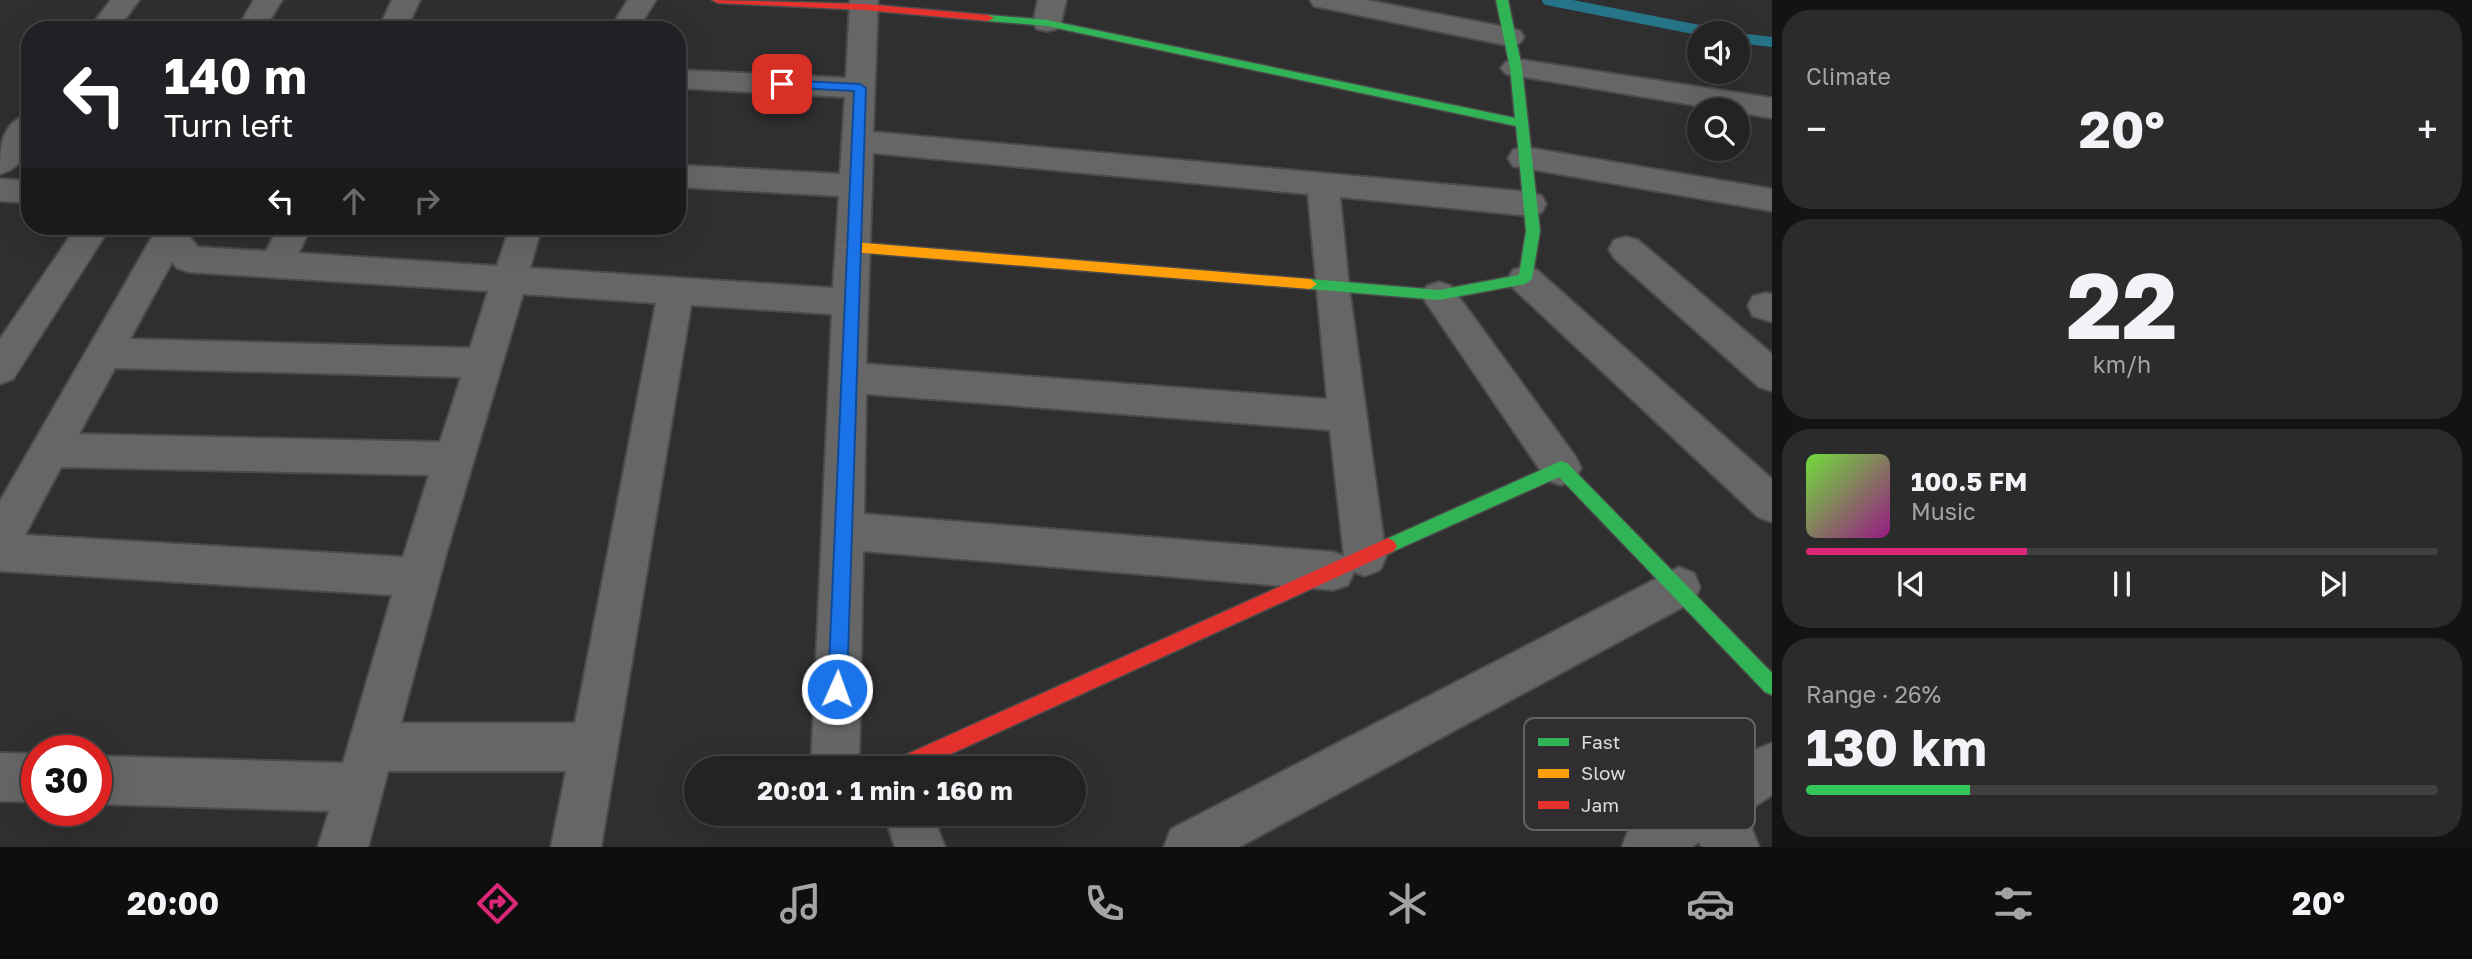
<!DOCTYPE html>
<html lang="en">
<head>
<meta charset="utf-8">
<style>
  :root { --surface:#242324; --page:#2c2b2c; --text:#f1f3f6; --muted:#a3a4a6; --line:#414041; --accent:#db2777 }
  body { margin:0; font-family:"Golos Text",sans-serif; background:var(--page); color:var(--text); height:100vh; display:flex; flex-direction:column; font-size:26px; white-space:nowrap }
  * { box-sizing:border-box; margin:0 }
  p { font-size:23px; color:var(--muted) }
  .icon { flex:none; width:38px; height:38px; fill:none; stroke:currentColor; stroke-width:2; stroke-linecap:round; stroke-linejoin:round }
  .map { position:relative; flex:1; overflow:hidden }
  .sheet { display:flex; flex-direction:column; gap:10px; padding:10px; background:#141314; width:700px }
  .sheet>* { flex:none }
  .top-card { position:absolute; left:21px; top:21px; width:665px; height:214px; border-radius:28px; box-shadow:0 7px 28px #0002,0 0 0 2px var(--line); background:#202124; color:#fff; overflow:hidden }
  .buttons { position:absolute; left:1687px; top:21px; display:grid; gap:14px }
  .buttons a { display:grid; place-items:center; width:63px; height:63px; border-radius:50%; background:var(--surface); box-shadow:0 7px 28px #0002,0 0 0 2px var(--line); font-size:35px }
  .speed { position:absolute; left:21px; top:735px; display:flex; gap:14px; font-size:35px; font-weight:700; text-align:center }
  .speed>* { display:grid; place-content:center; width:91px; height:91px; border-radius:50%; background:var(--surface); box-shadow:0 7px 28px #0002,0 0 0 2px var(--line); line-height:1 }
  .speed .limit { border:10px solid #d22; background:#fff; color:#111 }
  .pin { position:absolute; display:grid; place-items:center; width:60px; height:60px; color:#fff; margin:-30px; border-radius:14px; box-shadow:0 4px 10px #0006 }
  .me { position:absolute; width:77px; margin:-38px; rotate:2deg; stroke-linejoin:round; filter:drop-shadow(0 0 5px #0008) }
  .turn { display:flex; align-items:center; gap:24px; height:147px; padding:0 28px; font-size:32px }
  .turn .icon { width:91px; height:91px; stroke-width:2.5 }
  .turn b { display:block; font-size:49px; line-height:60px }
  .lanes { display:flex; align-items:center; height:66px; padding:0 28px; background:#0003; justify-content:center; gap:35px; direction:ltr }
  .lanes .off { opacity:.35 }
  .big { font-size:52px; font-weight:700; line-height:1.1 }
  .sheet .widget { flex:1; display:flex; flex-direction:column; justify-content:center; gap:10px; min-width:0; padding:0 24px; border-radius:28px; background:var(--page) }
  .sheet .dial { align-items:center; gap:0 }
  .dial b { font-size:91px; line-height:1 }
  .song { display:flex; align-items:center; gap:21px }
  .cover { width:84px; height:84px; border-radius:10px; background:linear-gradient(135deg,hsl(100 70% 55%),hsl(310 70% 35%)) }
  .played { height:7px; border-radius:4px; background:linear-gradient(90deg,var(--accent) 35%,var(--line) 35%) }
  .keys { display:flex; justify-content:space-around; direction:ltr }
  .heat { display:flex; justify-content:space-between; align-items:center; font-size:38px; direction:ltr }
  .charge { height:10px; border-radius:5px; background:linear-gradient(90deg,#34c759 26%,var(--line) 0) }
  .trip { position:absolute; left:684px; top:756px; width:402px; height:70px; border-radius:35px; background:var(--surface); box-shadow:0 7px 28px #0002,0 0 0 2px var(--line); font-weight:700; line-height:70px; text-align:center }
  .tabs { display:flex; height:112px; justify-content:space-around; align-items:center; background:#0e0e0e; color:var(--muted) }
  .tabs .icon { width:49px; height:49px }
  .tabs .on { color:var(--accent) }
  .tabs b { font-size:32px; color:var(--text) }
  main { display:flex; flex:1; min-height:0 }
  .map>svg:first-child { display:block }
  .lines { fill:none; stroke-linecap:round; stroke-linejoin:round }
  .stream { stroke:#267488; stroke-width:10 }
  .street-casing { stroke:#4c4b4c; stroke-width:4 }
  .fast-casing { stroke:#4c4b4c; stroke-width:3 }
  .slow-casing { stroke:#4c4b4c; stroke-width:3 }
  .jam-casing { stroke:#4c4b4c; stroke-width:3 }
  .street { fill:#676667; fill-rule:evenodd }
  .fast { fill:#30b455; fill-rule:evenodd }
  .slow { fill:#ff9f0a; fill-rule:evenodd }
  .jam { fill:#e5322d; fill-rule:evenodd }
  .route { fill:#1a73e8; stroke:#114b97; stroke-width:2 }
  .key { fill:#312e31; stroke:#656265; stroke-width:2 }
  .key-label { font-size:19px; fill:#dedcde }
</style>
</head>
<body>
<main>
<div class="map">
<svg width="1772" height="847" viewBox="0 0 1772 847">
  <rect width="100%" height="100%" fill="#302f30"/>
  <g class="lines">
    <g class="stream">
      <polyline points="1547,0 1714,33"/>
      <polyline points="1738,38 1772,42"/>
    </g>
    <g class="street-casing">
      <g id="street">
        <polygon points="111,0 139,0 117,30 88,30"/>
        <polygon points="254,0 282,0 264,30 236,30"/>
        <polygon points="392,0 420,0 406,30 378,30"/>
        <polygon points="628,0 656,0 637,30 609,30"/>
        <path d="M850 0H878L873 132 1530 192 1542 196 1546 204 1542 212 1530 216 1340 197 1349 287 1386 557 1380 570 1365 576 1354 572 1348 585 1333 590 863 551 859 768H811L832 314 691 305 601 847H551L566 771H388L368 847H318L329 811 96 804V756L343 763 392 595 0 571V501L152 237 146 226H181L198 247 266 251 279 226H311L299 253 497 266 510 226H542L530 268 833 288 839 196 677 187V165L840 174 845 97 677 88V70L846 78ZM873 153 1308 194 1327 399 866 364ZM172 262 177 268 189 272 488 291 470 348 130 339ZM523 294 656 303 575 723H401L447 551ZM115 368 461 377 440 442 79 434ZM866 394 1330 430 1344 556 1333 552 864 514ZM61 467 429 475 403 557 25 535Z"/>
        <polygon points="1038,0 1066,0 1061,23 1057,29 1047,31 1037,29 1033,23"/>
        <polygon points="1310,0 1366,0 1510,28 1520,31 1524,37 1520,43 1510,46 1324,8 1314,6"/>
        <polygon points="1516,59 1772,98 1772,118 1506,74 1501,68 1506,62"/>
        <path d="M30 114C30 139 29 166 0 174 0 148 0 122 30 114Z"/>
        <polygon points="1524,147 1772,189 1772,211 1513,166 1508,158 1513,150"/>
        <polygon points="0,179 30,181 30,203 0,201"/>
        <polygon points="77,226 111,226 13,379 0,384 0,339"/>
        <polygon points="1626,237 1638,240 1772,354 1772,391 1759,387 1614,258 1609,249 1614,240"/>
        <polygon points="1525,266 1537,270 1772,479 1772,522 1758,517 1513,288 1508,279 1513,270"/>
        <polygon points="1439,282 1451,286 1575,456 1581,468 1575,480 1561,485 1547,480 1421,295 1427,286"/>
        <polygon points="1766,293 1772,294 1772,322 1753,316 1748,306 1753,296"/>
        <polygon points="1679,567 1694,573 1700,587 1694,601 1239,847 1164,847 1171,829"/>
        <polygon points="1772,743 1772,795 1740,816 1752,829 1759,847 1702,847 1699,842 1692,847 1622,847 1629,829 1755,750"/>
        <polygon points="0,753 37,754 37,802 0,801"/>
        <polygon points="884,814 932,814 945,847 895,847"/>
      </g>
    </g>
    <g class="fast-casing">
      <g id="fast">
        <polygon points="1496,0 1508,0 1522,68 1540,231 1532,279 1525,284 1439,300 1310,289 1303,284 1310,279 1439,290 1519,275 1526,231 1516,126 1047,26 988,21 982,18 988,15 1047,20 1515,118 1510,68"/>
        <polygon points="1561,461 1567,463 1772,673 1772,695 1765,692 1559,477 1394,551 1388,554 1382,551 1379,546 1382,541"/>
      </g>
    </g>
    <g class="slow-casing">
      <polygon id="slow" points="852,242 1310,279 1317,284 1310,289 852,252 845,247"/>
    </g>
    <g class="jam-casing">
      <g id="jam">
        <polygon points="712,0 864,4 988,15 994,18 988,21 864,10 718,3"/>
        <polygon points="1388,538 1394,541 1397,546 1394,551 920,768 889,768 892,761"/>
      </g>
    </g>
    <use href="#street" class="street"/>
    <use href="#fast" class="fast"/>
    <use href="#slow" class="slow"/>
    <use href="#jam" class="jam"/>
  </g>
  <polygon class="route" points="782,80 860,84 866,88 847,689 844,695 837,698 831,695 828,689 854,91 777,87 777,81"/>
  <rect x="1524" y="718" width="231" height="112" rx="10" class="key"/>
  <rect x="1538" y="738" width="31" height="8" fill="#30b455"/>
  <rect x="1538" y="769" width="31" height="9" fill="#ff9f0a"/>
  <rect x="1538" y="801" width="31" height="8" fill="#e5322d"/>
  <g class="key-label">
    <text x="1581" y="749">Fast</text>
    <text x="1581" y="780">Slow</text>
    <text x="1581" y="812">Jam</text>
  </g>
</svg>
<div class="buttons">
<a><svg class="icon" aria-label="sound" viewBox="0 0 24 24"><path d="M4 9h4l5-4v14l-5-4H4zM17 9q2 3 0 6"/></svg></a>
<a><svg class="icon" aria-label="search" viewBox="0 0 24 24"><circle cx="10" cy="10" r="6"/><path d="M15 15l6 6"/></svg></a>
</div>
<div class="speed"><div class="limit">30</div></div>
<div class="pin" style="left:782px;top:84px;background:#d93025"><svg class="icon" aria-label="arrive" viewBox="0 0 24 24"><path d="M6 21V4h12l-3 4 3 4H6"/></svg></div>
<svg class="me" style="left:837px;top:689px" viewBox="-20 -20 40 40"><circle r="17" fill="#1a73e8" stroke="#fff" stroke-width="3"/><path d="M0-11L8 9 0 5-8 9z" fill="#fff"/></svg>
<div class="trip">20:01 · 1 min · 160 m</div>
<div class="top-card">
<div class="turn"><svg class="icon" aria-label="left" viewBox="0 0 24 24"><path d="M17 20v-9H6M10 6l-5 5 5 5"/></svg><div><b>140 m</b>Turn left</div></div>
<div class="lanes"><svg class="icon" aria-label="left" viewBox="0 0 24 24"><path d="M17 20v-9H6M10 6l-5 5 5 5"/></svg><svg class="icon off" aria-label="ahead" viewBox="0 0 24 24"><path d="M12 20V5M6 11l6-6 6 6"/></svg><svg class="icon off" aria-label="right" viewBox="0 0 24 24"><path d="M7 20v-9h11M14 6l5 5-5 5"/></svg></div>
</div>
</div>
<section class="sheet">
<div class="widget"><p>Climate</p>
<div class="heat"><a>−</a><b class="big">20°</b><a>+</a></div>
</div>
<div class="widget dial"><b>22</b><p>km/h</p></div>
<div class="widget">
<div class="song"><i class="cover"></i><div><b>100.5 FM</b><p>Music</p></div></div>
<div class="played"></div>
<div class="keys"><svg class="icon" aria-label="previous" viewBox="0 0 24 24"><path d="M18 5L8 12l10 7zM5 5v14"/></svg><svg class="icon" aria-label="pause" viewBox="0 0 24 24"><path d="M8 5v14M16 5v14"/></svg><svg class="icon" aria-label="next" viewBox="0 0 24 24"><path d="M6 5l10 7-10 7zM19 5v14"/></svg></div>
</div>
<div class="widget"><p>Range · 26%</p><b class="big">130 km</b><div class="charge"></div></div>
</section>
</main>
<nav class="tabs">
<b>20:00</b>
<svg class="icon on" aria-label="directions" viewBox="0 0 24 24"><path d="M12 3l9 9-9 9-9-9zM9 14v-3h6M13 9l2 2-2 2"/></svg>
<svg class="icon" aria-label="music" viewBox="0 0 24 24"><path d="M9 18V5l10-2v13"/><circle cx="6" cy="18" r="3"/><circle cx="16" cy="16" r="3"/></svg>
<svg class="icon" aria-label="phone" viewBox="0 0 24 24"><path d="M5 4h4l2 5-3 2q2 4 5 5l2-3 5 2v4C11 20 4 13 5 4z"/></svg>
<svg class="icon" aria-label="climate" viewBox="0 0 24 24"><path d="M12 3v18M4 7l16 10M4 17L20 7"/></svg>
<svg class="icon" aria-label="car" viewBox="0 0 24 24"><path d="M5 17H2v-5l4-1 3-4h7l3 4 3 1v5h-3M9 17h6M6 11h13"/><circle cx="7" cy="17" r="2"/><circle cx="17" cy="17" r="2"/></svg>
<svg class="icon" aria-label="filters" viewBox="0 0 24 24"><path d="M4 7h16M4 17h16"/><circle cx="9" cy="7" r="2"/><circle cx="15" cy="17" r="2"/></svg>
<b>20°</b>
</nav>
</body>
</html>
